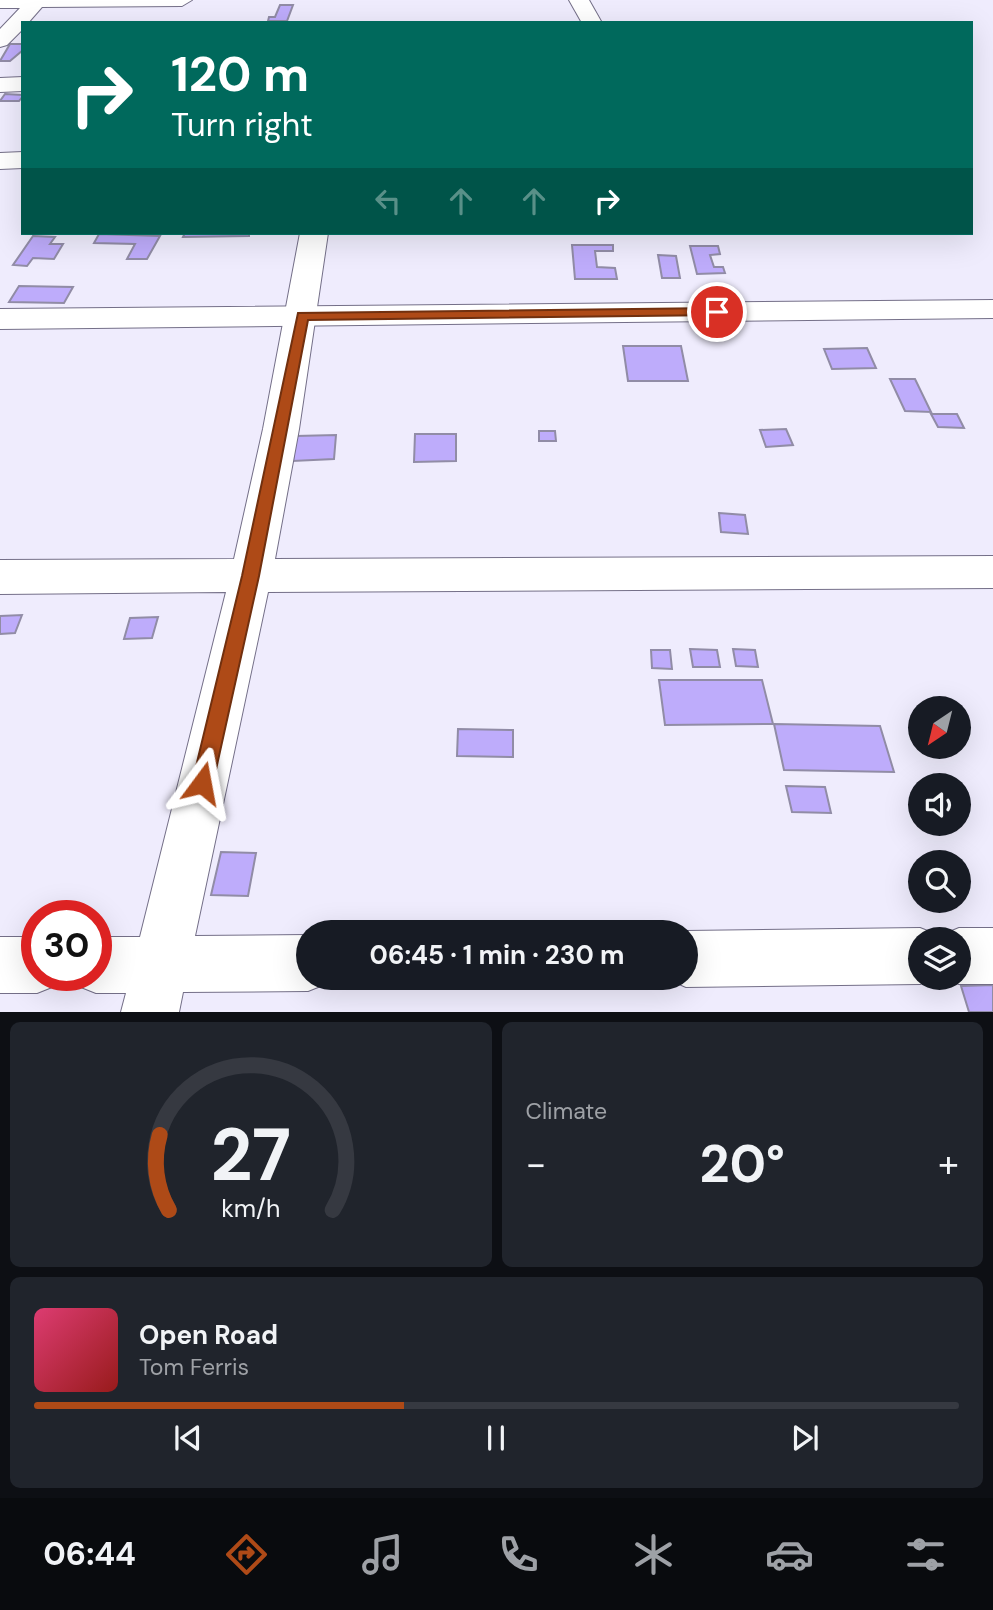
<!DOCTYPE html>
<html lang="en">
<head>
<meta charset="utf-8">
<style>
  :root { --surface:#171b24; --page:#20242c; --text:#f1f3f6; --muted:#9ea1a6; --line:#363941; --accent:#ae4a17 }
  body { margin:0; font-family:"DM Sans",sans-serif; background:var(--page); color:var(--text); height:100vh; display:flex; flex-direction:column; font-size:26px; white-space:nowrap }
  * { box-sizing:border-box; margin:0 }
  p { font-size:23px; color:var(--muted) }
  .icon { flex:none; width:38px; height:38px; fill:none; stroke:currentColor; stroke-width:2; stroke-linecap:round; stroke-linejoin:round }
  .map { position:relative; height:1012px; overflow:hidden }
  .sheet { display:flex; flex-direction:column; gap:10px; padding:10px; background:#0d0f14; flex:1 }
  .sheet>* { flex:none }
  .guide { position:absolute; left:21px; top:21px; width:952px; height:214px; border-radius:0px; box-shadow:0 7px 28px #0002; background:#00695c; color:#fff; overflow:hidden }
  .needle { width:46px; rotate:215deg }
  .controls { position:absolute; left:908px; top:696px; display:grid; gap:14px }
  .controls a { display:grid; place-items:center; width:63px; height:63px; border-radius:50%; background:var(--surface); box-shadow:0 7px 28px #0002; font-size:35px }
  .speed { position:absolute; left:21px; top:900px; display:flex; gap:14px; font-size:35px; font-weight:700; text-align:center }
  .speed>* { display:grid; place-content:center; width:91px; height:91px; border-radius:50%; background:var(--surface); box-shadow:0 7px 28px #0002; line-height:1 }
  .speed .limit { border:10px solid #d22; background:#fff; color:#111 }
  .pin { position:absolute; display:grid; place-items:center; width:60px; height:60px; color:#fff; margin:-30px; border:4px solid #fff; border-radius:50%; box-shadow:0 2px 7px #0007 }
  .me { position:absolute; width:77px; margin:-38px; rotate:13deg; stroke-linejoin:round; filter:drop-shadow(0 0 5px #0008) }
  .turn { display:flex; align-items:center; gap:24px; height:147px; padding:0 35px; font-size:32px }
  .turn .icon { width:91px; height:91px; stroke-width:2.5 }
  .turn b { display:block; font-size:49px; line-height:60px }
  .lanes { display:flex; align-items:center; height:66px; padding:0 35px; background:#0003; justify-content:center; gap:35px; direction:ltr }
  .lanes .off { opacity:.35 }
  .big { font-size:52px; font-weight:700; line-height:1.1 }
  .sheet .tile { flex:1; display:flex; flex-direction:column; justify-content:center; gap:10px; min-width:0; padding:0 24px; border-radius:10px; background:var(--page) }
  .sheet .dial { align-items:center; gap:0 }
  .dial svg { height:182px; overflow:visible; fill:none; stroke:var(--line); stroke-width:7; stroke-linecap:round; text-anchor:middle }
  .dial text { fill:var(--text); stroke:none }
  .song { display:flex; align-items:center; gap:21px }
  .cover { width:84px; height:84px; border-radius:10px; background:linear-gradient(135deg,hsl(340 70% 55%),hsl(0 70% 35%)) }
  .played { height:7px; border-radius:4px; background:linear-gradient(90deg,var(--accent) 40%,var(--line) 40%) }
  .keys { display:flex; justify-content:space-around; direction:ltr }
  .heat { display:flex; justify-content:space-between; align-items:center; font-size:38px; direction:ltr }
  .sheet .tiles { flex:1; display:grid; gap:10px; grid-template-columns:1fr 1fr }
  .tile:last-child { grid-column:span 2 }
  .trip { position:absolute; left:296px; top:920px; width:402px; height:70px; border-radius:35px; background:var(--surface); box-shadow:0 7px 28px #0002; font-weight:700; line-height:70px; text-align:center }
  .menu { display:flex; height:112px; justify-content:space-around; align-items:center; background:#090b0e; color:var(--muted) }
  .menu .icon { width:49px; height:49px }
  .menu .selected { color:var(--accent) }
  .menu b { font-size:32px; color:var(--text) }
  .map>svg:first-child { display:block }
  .building { fill:#beacfb; stroke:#918ca6; stroke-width:2 }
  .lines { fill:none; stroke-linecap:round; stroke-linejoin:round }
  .minor-casing { stroke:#746f88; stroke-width:2 }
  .tertiary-casing { stroke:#746f88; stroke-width:2 }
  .minor { fill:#fff; fill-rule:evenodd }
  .tertiary { fill:#fff; fill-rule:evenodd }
  .route { fill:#ae4a17; stroke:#71300f; stroke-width:2 }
</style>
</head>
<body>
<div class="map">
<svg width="993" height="1012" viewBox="0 0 993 1012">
  <rect width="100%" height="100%" fill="#efecfd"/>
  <g class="building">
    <polygon points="280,5 293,5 287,21 268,21 269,17 275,17"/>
    <polygon points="10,44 23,44 23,50 10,61 0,61"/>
    <polygon points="5,94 23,95 23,96 19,101 0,101"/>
    <polygon points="185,233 249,233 249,236 183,237"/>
    <polygon points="99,234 160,236 147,259 127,259 135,244 94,243"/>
    <polygon points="33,236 55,237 50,244 63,244 54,259 33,258 27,266 13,265"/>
    <polygon points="572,245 613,245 613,251 595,251 597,267 615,268 617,279 575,279"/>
    <polygon points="690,246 718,246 720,254 710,255 714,267 723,267 725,273 697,274"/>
    <polygon points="658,255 676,256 680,278 662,278"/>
    <polygon points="19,286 73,287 64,303 9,302"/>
    <polygon points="623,346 681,346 688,381 628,381"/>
    <polygon points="867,348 876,368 832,369 824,349"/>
    <polygon points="890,379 915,379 931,412 905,411"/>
    <polygon points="931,414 957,414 964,428 938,427"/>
    <polygon points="786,429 793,445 766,447 760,430"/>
    <polygon points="539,431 555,431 556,441 539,441"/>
    <polygon points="415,434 456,434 456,461 414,462"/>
    <polygon points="336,435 334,459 293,461 296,436"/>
    <polygon points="719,513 745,515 748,534 721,532"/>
    <polygon points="22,615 15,633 0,634 0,616"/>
    <polygon points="158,617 152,638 124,639 130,618"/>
    <polygon points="690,649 717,650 720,667 693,667"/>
    <polygon points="733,649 755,650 758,667 736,666"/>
    <polygon points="651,650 670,650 672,669 652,668"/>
    <polygon points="659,680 762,680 773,724 665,725"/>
    <polygon points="774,724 880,726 894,772 784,770"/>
    <polygon points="458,729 513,730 513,757 457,756"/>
    <polygon points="786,786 825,787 831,813 792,812"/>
    <polygon points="221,852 256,853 248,896 211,895"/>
    <polygon points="993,985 993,1012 969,1012 961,986"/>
  </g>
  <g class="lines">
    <g class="minor-casing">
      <g id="minor">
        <polygon points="0,0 192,0 182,6 42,7 28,23 23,23 23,29 7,45 0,47 0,29 20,8 0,8"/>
        <polygon points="569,0 589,0 602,23 582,23"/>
        <polygon points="23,77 23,91 0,92 0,78"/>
        <polygon points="23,152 23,168 0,169 0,153"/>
        <polygon points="300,233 328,233 299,429 275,559 993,556 993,588 268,592 195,936 308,935 308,978 330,978 328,983 308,991 183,992 179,1012 121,1012 126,993 96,993 76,985 72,975 96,975 96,937 140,937 226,592 0,594 0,560 234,559 263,429"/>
        <polygon points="920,928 940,936 959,928 993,928 993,984 959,984 946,978 959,978 959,940 920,940 920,978 933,978 920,984 686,987 666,978 686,978 686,933 682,933 686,931"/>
        <polygon points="0,937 37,937 37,975 61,975 57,985 37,993 0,993"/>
      </g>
    </g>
    <g class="tertiary-casing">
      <polygon id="tertiary" points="993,300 993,318 0,329 0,309"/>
    </g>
    <use href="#minor" class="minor"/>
    <use href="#tertiary" class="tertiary"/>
  </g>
  <polygon class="route" points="717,308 721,309 721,315 308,320 259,576 213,783 210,790 202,793 195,790 192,783 242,576 298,313"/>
</svg>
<div class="controls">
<a><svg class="needle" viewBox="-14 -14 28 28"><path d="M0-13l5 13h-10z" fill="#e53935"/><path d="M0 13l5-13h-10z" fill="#9ea1a6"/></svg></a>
<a><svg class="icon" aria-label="sound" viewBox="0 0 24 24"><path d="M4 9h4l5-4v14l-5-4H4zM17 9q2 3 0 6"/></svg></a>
<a><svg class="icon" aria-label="search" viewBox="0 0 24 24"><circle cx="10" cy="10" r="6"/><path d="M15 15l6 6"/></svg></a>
<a><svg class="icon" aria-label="layers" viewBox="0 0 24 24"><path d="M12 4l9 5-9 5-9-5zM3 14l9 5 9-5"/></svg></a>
</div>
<div class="speed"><div class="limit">30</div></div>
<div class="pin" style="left:717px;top:312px;background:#d93025"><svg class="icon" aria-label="arrive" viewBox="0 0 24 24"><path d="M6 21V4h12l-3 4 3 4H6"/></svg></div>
<svg class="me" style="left:202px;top:783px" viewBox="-20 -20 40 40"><path d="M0-17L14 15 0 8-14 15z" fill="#ae4a17" stroke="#fff" stroke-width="4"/></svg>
<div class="trip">06:45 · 1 min · 230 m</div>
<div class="guide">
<div class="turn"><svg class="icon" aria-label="right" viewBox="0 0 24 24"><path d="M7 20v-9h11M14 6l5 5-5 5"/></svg><div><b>120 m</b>Turn right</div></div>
<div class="lanes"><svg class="icon off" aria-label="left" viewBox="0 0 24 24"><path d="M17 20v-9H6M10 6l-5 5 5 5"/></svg><svg class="icon off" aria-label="ahead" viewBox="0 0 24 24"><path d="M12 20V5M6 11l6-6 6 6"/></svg><svg class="icon off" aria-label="ahead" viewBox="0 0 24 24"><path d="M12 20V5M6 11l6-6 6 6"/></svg><svg class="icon" aria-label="right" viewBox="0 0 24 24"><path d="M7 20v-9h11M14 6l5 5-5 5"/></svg></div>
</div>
</div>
<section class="sheet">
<div class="tiles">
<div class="tile dial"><svg viewBox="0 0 100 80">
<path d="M14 69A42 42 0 1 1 86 69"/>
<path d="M14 69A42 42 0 0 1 10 36" stroke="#ae4a17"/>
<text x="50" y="56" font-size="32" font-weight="700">27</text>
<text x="50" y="72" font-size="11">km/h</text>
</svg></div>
<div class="tile"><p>Climate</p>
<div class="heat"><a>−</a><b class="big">20°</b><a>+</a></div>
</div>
<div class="tile">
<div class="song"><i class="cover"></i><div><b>Open Road</b><p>Tom Ferris</p></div></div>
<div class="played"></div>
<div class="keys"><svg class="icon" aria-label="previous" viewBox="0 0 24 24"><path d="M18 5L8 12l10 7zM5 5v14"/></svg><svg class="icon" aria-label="pause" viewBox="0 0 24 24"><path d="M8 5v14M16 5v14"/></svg><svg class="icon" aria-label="next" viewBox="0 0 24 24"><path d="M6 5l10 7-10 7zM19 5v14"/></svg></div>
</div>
</div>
</section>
<nav class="menu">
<b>06:44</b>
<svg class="icon selected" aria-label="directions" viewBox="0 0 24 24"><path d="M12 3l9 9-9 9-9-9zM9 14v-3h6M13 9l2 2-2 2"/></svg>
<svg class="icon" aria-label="music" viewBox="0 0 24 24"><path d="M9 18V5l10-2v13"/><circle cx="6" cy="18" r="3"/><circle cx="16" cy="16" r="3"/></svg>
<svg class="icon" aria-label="phone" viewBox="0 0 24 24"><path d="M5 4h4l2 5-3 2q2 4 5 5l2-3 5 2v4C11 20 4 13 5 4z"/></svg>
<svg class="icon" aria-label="climate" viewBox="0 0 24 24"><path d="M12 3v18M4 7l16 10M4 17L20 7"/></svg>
<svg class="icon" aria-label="car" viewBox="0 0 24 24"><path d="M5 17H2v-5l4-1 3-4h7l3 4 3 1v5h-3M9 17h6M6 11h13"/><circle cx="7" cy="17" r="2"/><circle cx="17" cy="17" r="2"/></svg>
<svg class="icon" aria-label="filters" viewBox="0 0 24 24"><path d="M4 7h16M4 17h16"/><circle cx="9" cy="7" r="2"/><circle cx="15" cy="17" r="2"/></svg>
</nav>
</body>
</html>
